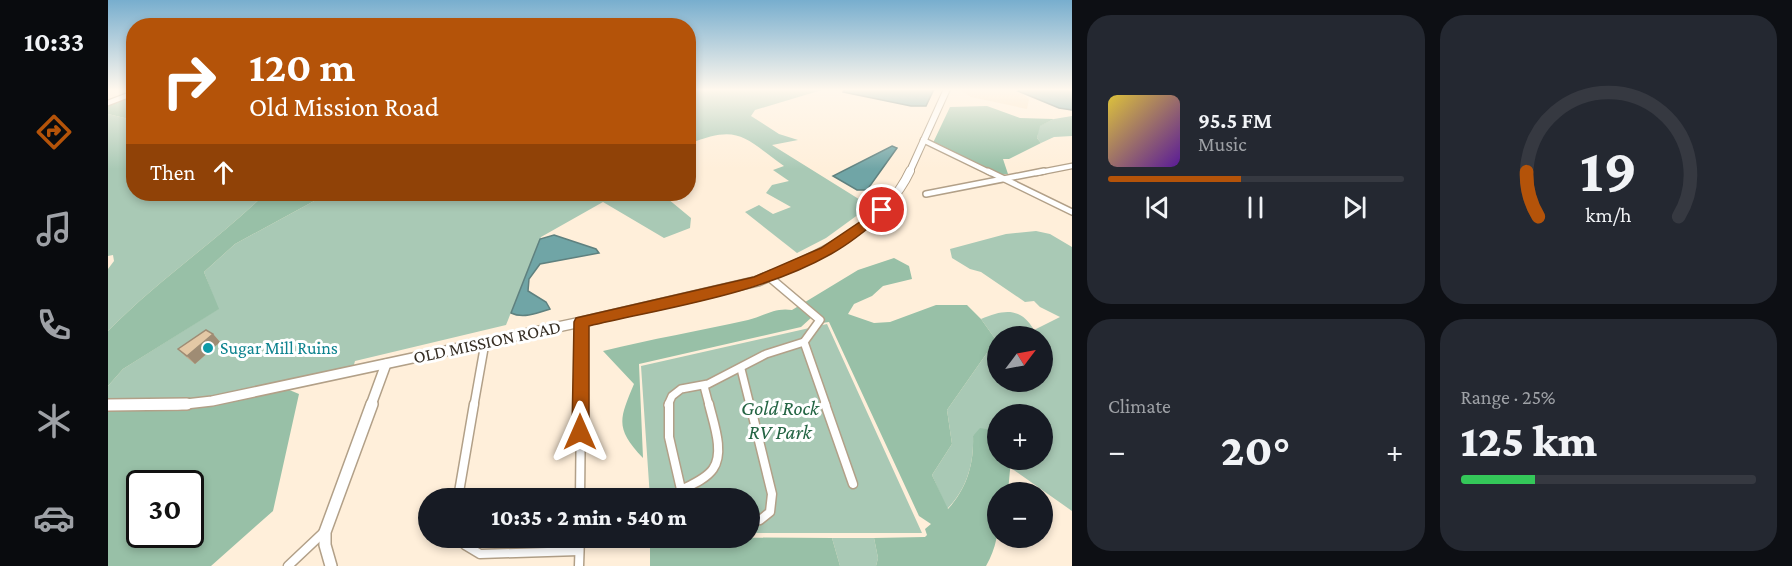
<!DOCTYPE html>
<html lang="en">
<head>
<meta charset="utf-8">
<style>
  :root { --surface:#171b24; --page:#242831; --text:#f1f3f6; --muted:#9ea1a6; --line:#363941; --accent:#b45309 }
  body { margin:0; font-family:"Crimson Pro",serif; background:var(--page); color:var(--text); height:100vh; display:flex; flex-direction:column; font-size:22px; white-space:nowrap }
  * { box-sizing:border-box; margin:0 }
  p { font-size:20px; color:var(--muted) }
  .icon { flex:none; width:33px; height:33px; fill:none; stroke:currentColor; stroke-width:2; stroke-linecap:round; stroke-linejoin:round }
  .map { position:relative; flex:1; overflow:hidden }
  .panel { display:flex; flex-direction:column; gap:15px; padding:15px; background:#0d0f14; width:720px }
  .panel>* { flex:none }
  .top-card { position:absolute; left:18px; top:18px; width:570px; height:183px; border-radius:24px; box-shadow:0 3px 9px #0003; background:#b45309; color:#fff; overflow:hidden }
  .needle { width:39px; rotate:58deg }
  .buttons { position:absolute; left:879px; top:326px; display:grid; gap:12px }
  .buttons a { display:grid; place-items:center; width:66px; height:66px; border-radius:50%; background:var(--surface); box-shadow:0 3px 9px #0003; font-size:30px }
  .speed { position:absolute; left:18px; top:470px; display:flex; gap:12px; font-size:30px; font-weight:700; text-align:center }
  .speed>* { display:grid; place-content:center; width:78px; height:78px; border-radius:50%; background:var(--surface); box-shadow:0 3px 9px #0003; line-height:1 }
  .speed .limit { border:3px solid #111; border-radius:9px; background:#fff; color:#111 }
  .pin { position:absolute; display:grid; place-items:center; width:51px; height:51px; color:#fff; margin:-26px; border:3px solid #fff; border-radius:50%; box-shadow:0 2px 6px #0007 }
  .me { position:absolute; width:66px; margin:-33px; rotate:0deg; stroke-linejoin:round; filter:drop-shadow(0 0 4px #0008) }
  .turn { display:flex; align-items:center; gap:21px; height:126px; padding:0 24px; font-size:27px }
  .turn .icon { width:78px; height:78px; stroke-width:2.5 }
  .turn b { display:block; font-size:42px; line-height:51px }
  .then { display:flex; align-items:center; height:57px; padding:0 24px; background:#0003; gap:12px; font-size:22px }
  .big { font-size:45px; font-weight:800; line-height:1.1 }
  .panel .tile { flex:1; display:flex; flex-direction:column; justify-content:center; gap:9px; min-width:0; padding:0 21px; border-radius:24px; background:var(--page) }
  .panel .dial { align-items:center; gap:0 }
  .dial svg { height:156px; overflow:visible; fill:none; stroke:var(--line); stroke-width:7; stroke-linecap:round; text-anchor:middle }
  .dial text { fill:var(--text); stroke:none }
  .song { display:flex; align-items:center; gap:18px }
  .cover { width:72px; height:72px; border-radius:9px; background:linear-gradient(135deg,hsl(50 70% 55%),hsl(270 70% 35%)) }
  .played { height:6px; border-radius:3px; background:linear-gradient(90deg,var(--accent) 45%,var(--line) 45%) }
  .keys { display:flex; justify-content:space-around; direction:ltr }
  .heat { display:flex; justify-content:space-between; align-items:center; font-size:33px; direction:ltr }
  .charge { height:9px; border-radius:4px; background:linear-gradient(90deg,#34c759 25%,var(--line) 0) }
  .panel .tiles { flex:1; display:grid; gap:15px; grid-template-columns:repeat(2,1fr) }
  .trip { position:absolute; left:310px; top:488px; width:342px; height:60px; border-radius:30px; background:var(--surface); box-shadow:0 3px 9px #0003; font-weight:800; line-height:60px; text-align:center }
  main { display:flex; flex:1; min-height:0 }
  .dock { display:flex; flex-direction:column; width:108px; justify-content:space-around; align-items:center; background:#090b0e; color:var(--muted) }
  .dock .icon { width:42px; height:42px }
  .dock .on { color:var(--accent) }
  .dock b { font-size:27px; color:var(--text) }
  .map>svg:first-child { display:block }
  .built { fill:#fbe2c2 }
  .green { fill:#a9c9b5; fill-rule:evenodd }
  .forest { fill:#98c0a7; fill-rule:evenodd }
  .water { fill:#70a5a6; stroke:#5f817f; stroke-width:1.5 }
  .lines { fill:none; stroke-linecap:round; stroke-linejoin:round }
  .minor-far3-casing { stroke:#b2a088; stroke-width:7 }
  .minor-far2-casing { stroke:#b2a088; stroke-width:8 }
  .minor-far1-casing { stroke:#b2a088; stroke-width:10 }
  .minor-casing { stroke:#b2a088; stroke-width:11 }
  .tertiary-far3-casing { stroke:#b2a088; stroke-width:8 }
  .tertiary-far2-casing { stroke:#b2a088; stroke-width:10 }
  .tertiary-far1-casing { stroke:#b2a088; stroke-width:12 }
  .tertiary-casing { stroke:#b2a088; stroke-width:14 }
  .minor-far3 { stroke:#fff; stroke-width:4.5 }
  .minor-far2 { stroke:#fff; stroke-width:5 }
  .minor-far1 { stroke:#fff; stroke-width:7 }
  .minor { stroke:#fff; stroke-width:8 }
  .tertiary-far3 { stroke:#fff; stroke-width:6 }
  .tertiary-far2 { stroke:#fff; stroke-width:8 }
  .tertiary-far1 { stroke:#fff; stroke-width:9 }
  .tertiary { stroke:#fff; stroke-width:11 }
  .wall { fill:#c3ac8e }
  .shaded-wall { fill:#9f8c74 }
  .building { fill:#e3c8a5; stroke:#9f8c74; stroke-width:1.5 }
  .route { fill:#b45309; stroke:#753606; stroke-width:1.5 }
  .culture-dot { fill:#0f9aa8; stroke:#fff; stroke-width:2 }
  .labels { text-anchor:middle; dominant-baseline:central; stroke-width:6; stroke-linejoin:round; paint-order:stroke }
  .street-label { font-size:18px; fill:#362e24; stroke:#fff }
  .culture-label { font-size:18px; fill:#0d838f; stroke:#fff; text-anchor:start }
  .near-park-label { font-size:21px; font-style:italic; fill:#246544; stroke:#fff }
</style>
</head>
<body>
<main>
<nav class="dock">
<b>10:33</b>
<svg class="icon on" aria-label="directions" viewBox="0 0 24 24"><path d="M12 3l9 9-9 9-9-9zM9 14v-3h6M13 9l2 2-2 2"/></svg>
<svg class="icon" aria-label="music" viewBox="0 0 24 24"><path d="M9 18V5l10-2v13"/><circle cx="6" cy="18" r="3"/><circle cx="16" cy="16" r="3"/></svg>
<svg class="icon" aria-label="phone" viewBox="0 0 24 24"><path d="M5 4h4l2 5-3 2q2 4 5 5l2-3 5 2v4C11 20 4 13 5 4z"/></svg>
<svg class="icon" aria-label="climate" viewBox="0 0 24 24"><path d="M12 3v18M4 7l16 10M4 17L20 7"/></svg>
<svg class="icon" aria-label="car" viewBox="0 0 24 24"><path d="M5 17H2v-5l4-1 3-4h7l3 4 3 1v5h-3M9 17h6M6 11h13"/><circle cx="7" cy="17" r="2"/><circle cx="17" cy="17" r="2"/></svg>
</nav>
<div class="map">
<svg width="964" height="566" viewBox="0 0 964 566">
  <rect width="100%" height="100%" fill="#ffefda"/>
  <polygon class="built" points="851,89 913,89 910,91 921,99 919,109 863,97"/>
  <g class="green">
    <path d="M581 89H717L647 110 643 116 671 134 690 140 664 145 762 206 718 238 689 253 637 212 651 205 665 214 683 207 658 193 664 185 681 181 665 170 676 166C635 137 631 124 581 144Z"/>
    <path d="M0 114 25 120 26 194H157C107 242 49 281 0 331V269L6 261 5 255 0 256Z"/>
    <polygon points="964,116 964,136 946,137 933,143 929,138 931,126 946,119"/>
    <polygon points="219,194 554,194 583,218 582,228 556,238 495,202 433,237 398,325 247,361 245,368 106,397 71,402 0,402 0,386 15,369 110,309 96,272 127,244"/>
    <path d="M928 231 942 234 964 247V511L903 468V459H934V414H890L889 431 884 429 865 436C866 463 859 489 839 509L824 475 844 444 839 410 888 340 873 319C896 309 913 307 926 330L952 317 932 307 926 301 917 302 873 272 862 269 844 258 842 249 898 234ZM890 336H934V381H890Z"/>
    <polygon points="719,324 814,533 642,533 642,498 542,498 533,366"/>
    <polygon points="724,538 766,538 770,558 768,566 732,566"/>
  </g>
  <g class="forest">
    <polygon points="25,95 25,120 0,114 0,105"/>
    <polygon points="879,106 912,118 946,119 932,126 929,138 933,143 901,159 895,159 900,174 890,175 824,145 842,107"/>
    <path d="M157 194H219L127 244 96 272 111 309 15 369 0 386V331C49 281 107 242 157 194Z"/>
    <path d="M786 258 801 266 804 279 775 286 764 296 746 304 740 314 766 323 782 322 828 305H859L873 319 888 340 839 410 844 444 824 475 840 509C859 488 866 464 865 436L872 428 889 431 890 459H903L900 492H890C890 521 893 540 878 566H768L770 558 766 538 817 537 819 535 817 529 823 524 811 516 721 322 714 323 704 317 693 327 531 364 535 458C507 428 511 420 526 384L495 351C543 339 591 331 640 320 656 316 667 307 684 310L750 270Z"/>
    <path d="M179 389 191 394 165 511 103 566H0V409L95 407ZM32 483H82V534H32Z"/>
    <polygon points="542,537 724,538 732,566 542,566"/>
  </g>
  <g class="water">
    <polygon points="737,89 826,89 818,106 803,106 735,92"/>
    <polygon points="913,89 964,89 964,110 951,108 910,91"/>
    <polygon points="784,146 789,148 759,190 749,190 725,176"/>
    <path d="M446 235 488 249 491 253 432 264 421 279 420 291 438 302 442 309C430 313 415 319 403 313L432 239Z"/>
  </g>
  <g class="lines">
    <g class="minor-far3-casing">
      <g id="minor-far3">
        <polyline points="0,103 26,93"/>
        <polyline points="815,140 883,173"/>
        <polyline points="928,173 964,166"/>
      </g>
    </g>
    <g class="minor-far2-casing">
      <g id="minor-far2">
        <polyline points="880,171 964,212"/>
        <polyline points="818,194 936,171"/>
      </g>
    </g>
    <g class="minor-far1-casing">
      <g id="minor-far1">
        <polyline points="660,276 712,320 696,342 718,405"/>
        <polyline points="633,369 642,405"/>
        <polyline points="596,386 601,405"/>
        <polyline points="366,405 377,343"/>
        <polyline points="473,405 473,322"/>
        <polyline points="560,405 564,396 573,389 600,384 658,354 696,342"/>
      </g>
    </g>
    <g class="minor-casing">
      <g id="minor">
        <polyline points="561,404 561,437 575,498"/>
        <polyline points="642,404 664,494 662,512 652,520 642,522"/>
        <polyline points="717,404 745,484"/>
        <path d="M573 490C583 485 598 479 605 469 617 452 605 422 601 404"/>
        <polyline points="350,498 366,404"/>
        <polyline points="472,498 473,404"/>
        <polyline points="354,537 357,545 372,554 471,551"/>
        <polyline points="180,566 216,532"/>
        <polyline points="471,566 472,537"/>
      </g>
    </g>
    <g class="tertiary-far3-casing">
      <polyline id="tertiary-far3" points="801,173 839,89"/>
    </g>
    <g class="tertiary-far2-casing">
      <path id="tertiary-far2" d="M661 276C713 253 776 227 802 171"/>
    </g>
    <g class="tertiary-far1-casing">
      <g id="tertiary-far1">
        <polyline points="0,405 69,405 104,401 473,322 650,281 664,275"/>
        <polyline points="263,405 278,364"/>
      </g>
    </g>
    <g class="tertiary-casing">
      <g id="tertiary">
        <polyline points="0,405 79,404"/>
        <polyline points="223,566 217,545 217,532 264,404"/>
      </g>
    </g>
    <use href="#minor-far3" class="minor-far3"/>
    <use href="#minor-far2" class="minor-far2"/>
    <use href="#minor-far1" class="minor-far1"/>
    <use href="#minor" class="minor"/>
    <use href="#tertiary-far3" class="tertiary-far3"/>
    <use href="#tertiary-far2" class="tertiary-far2"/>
    <use href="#tertiary-far1" class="tertiary-far1"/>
    <use href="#tertiary" class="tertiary"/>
  </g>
  <polygon class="wall" points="105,334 112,342 87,364 78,357 70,349"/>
  <polygon class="shaded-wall" points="105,334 112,342 87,364 79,356"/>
  <polygon class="building" points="98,330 105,334 79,356 70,349"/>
  <linearGradient id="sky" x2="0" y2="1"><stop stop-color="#78aece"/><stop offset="0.53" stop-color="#fff8ee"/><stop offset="1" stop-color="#fff8ee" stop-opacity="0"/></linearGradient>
  <rect width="964" height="169" fill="url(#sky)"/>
  <path class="route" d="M774 207 778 208V213C761 228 743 243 723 254 650 295 561 307 481 326V432L479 438 472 440 466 438 464 432 466 322 468 318 646 277 713 248Z"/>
  <circle class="culture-dot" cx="100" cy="348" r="6"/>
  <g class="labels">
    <g class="street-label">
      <text transform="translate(379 342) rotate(-12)">OLD MISSION ROAD</text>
    </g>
    <g class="culture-label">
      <text x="112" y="348">Sugar Mill Ruins</text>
    </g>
    <g class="near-park-label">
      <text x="672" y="408">Gold Rock<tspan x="672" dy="24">RV Park</tspan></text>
    </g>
  </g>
</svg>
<div class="buttons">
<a><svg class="needle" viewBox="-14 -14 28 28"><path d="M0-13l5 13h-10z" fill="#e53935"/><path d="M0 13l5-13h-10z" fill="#9ea1a6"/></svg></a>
<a>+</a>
<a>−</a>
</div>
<div class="speed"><div class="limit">30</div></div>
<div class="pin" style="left:774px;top:210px;background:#d93025"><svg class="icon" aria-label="arrive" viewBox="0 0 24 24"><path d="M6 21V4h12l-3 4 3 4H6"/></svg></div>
<svg class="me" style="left:472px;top:432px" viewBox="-20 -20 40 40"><path d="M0-17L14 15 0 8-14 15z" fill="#b45309" stroke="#fff" stroke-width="4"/></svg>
<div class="trip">10:35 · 2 min · 540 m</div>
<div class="top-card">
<div class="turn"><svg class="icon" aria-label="right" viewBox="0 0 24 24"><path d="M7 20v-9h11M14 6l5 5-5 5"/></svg><div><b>120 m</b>Old Mission Road</div></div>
<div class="then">Then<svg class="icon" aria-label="ahead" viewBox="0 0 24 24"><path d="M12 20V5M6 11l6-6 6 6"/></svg></div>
</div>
</div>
<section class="panel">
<div class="tiles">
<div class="tile">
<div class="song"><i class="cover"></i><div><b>95.5 FM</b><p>Music</p></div></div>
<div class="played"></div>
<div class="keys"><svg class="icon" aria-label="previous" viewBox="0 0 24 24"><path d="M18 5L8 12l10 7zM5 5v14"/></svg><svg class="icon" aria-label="pause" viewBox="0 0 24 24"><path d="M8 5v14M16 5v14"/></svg><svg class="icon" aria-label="next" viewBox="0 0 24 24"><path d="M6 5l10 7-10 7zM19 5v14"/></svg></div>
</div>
<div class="tile dial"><svg viewBox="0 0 100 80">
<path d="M14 69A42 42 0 1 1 86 69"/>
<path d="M14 69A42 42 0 0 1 8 46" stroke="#b45309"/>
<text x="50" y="56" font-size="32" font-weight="700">19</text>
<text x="50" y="72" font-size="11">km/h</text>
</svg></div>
<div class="tile"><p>Climate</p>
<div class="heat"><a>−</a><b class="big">20°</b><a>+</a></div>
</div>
<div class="tile"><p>Range · 25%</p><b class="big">125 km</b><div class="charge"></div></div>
</div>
</section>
</main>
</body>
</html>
